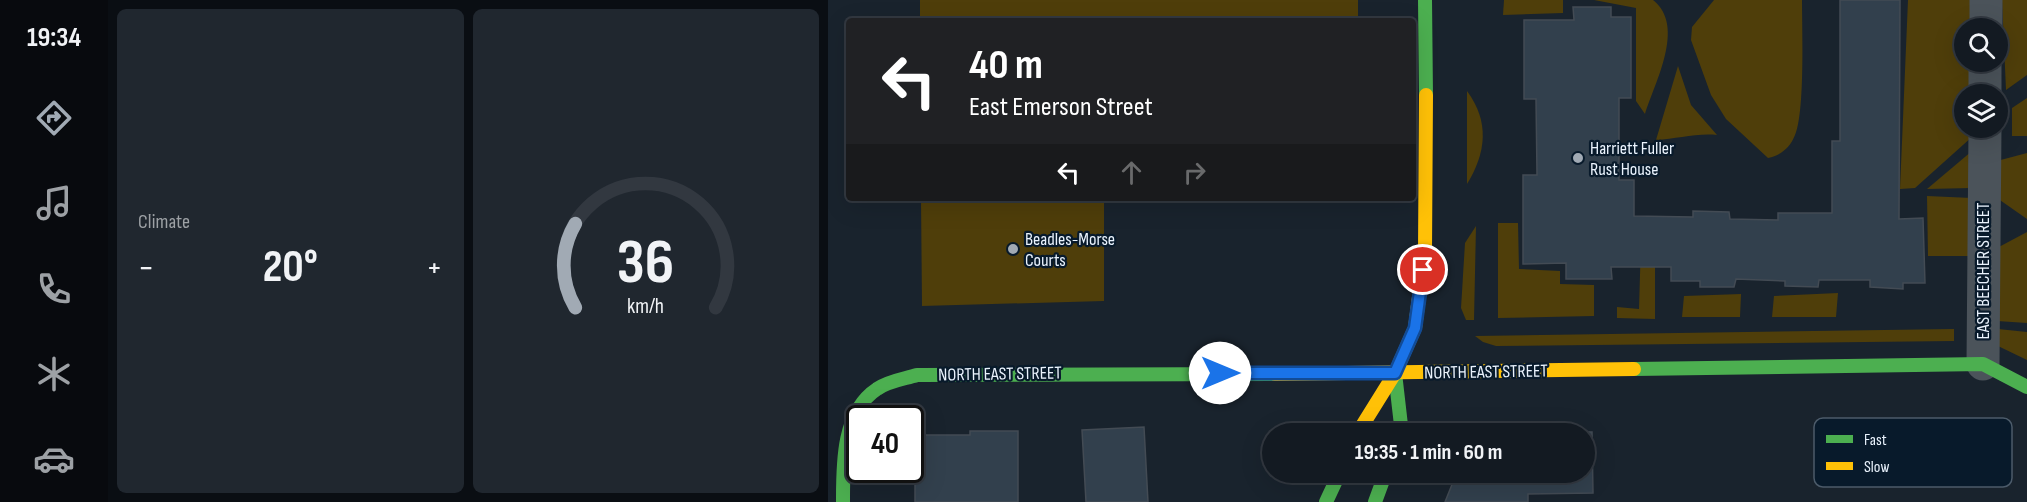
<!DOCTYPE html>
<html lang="en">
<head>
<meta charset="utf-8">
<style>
  :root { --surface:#131a22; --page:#20272f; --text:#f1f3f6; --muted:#9da1a5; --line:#323840; --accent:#a1aab4 }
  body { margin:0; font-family:"Sofia Sans Condensed",sans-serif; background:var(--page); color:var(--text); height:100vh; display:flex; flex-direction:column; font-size:22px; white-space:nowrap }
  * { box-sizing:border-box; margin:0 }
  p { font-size:20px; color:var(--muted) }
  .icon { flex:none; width:33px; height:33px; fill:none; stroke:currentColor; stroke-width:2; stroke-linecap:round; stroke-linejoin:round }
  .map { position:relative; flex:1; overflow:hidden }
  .details { display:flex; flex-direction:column; gap:9px; padding:9px; background:#0a0e13; width:720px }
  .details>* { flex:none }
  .hud { position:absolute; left:18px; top:18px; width:570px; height:183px; border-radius:6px; box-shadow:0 6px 24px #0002,0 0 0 2px var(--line); background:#202124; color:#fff; overflow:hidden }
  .fabs { position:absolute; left:1126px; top:18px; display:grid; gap:12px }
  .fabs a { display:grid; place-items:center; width:54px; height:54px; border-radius:50%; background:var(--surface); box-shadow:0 6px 24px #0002,0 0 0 2px var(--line); font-size:30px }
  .speed { position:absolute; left:18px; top:405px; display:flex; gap:12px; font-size:30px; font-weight:700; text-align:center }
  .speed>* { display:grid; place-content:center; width:78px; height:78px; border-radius:50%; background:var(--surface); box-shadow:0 6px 24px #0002,0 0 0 2px var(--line); line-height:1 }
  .speed .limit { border:3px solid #111; border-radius:9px; background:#fff; color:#111 }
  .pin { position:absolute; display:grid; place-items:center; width:51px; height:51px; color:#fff; margin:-26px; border:3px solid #fff; border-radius:50%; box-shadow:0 2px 6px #0007 }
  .me { position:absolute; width:66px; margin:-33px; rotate:90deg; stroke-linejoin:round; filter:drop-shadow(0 0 4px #0008) }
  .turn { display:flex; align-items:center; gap:21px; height:126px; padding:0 24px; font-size:27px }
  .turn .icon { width:78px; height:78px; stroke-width:2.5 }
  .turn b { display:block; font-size:42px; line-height:51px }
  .lanes { display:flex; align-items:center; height:57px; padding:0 24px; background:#0003; justify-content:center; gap:30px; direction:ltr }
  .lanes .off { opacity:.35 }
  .big { font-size:45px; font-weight:700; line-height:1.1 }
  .details .widget { flex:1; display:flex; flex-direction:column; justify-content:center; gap:9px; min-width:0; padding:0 21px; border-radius:9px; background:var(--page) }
  .details .dial { align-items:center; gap:0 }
  .dial svg { height:156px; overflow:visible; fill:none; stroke:var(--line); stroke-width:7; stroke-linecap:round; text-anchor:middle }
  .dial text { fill:var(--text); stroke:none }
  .heat { display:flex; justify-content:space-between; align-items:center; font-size:33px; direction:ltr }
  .details .tiles { flex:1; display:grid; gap:9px; grid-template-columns:repeat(2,1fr) }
  .trip { position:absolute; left:434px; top:423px; width:333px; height:60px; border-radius:30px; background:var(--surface); box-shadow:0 6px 24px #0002,0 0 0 2px var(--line); font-weight:700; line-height:60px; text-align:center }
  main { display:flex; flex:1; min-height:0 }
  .tab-bar { display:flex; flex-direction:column; width:108px; justify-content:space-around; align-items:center; background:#080a0e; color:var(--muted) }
  .tab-bar .icon { width:42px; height:42px }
  .tab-bar .active { color:var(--accent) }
  .tab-bar b { font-size:27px; color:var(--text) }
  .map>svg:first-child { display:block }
  .green { fill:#4f3e0a }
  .building { fill:#32404d; stroke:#434b54; stroke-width:1.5 }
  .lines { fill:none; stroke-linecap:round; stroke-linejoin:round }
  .street { stroke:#4b535a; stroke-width:33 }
  .fast { stroke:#4caf50; stroke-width:14 }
  .slow { stroke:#ffc107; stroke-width:14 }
  .route-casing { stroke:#114b97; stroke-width:15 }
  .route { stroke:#1a73e8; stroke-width:10 }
  .poi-dot { fill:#a1aab4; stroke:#081a2b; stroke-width:2 }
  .labels { text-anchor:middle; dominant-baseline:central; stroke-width:4.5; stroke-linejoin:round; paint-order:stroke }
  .poi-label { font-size:18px; fill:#eaf3fd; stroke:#081a2b; text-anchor:start }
  .street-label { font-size:18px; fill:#eaf3fd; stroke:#081a2b }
  .key { fill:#081a2b; stroke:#4c5b6a; stroke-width:1.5 }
  .key-label { font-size:16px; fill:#eaf3fd }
</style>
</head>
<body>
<main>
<nav class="tab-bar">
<b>19:34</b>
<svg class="icon active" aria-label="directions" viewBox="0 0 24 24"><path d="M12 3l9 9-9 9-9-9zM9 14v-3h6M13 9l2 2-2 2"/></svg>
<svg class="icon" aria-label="music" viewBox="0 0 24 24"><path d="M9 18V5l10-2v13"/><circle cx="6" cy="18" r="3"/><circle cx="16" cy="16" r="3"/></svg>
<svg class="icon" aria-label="phone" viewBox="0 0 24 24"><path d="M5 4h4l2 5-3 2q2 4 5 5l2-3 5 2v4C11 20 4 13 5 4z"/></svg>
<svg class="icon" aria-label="climate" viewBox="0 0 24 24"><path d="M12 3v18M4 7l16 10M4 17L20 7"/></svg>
<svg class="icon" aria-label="car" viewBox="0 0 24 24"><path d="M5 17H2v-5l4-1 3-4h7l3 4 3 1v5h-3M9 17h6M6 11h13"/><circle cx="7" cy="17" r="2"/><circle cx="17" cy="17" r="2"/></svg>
</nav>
<section class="details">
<div class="tiles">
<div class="widget"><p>Climate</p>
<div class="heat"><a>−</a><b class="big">20°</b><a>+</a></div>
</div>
<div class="widget dial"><svg viewBox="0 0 100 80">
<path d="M14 69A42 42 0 1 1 86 69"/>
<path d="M14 69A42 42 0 0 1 14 26" stroke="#a1aab4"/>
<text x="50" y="56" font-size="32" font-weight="700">36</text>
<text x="50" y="72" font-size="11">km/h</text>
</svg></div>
</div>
</section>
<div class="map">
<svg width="1199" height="502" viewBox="0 0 1199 502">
  <rect width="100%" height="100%" fill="#19232d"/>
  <g class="green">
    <rect x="92" y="0" width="438" height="21"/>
    <polygon points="676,0 735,0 735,13 675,15"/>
    <path d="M766 0H825C858 26 827 82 817 114L808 101V8Z"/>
    <path d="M886 0H974C974 29 977 112 967 135 962 148 953 155 940 158L898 119 883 95 863 40 864 27Z"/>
    <polygon points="1080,0 1146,0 1145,28 1137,28 1137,62 1145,62 1145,94 1137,94 1137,128 1145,128 1145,136 1087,188 1072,189"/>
    <polygon points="1174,0 1199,0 1199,75 1178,90"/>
    <path d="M850 66 863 105 889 135C868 133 849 139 828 140Z"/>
    <path d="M639 91C662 122 658 153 639 184Z"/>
    <polygon points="1199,98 1199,136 1184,136 1184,108"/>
    <polygon points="1144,151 1144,188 1099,189"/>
    <polygon points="1199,153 1199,219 1169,198 1169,161"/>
    <polygon points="1099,196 1144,198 1144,256 1100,256"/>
    <polygon points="93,198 276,198 276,301 94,306"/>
    <polygon points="670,223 690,223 691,269 732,271 732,284 766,285 766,316 670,318"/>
    <polygon points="648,226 646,320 638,320 633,308 637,243"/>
    <polygon points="1199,232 1199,323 1169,321 1169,248"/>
    <polygon points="827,240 827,319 789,318 789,307 811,309 813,241"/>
    <polygon points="1010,293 1008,317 944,317 946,296"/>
    <polygon points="913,294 912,317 854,317 856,296"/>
    <polygon points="1126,329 1126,341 668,346 655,342 647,336"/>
    <polygon points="1170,329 1199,332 1199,360 1170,346"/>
  </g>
  <g class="building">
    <polygon points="1012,0 1072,0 1071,219 1095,218 1097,283 1075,283 1075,289 1042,287 1042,280 991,280 990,287 957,286 957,281 908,279 906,287 872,287 872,281 843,281 843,267 783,267 784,279 738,279 738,263 695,264 695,175 709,175 708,99 696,99 696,20 746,20 745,7 783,7 783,17 803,17 803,98 791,98 791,180 806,180 806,216 865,217 865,211 901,212 902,219 950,220 950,213 1004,213 1004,141 1012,141"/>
    <polygon points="316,427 320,502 258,502 254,430"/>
    <polygon points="142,431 190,431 190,502 87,502 87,435 142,435"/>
    <polygon points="676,432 764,432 765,493 700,494 700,502 617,502 629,472 756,472 756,434 674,434"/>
  </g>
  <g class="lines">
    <g class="street">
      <polyline points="1158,28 1158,0"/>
      <polyline points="1157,94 1157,62"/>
      <polyline points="1155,364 1157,128"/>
    </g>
    <g class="fast">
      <polyline points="597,0 598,95"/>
      <polyline points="806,369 1155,364 1199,387"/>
      <polyline points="567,373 574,434"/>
      <path d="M15 502C15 465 14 412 49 389 60 381 76 379 89 375L447 374"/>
      <polyline points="498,502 512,472"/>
      <polyline points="547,502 558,472"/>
    </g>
    <g class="slow">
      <polyline points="447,374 806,369"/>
      <polyline points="529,434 567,373 587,328 597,251 598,95"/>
    </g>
  </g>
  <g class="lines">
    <g class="route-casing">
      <polyline id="route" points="392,373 567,373 587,328 595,270"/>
    </g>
    <use href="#route" class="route"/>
  </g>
  <g class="poi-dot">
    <circle cx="750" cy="158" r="6"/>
    <circle cx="185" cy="249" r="6"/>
  </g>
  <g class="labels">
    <g class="poi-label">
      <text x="762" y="148">Harriett Fuller<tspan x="762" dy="21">Rust House</tspan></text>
      <text x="197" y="239">Beadles-Morse<tspan x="197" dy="21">Courts</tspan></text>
    </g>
    <g class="street-label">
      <text transform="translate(1155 271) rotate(-90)">EAST BEECHER STREET</text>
      <text transform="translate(658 372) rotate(-1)">NORTH EAST STREET</text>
      <text transform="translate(172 374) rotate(-1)">NORTH EAST STREET</text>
    </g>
  </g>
  <rect x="986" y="418" width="198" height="69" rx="9" class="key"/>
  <rect x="998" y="435" width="27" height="8" fill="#4caf50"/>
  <rect x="998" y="462" width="27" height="8" fill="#ffc107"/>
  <g class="key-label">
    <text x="1036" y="445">Fast</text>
    <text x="1036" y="472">Slow</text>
  </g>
</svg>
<div class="fabs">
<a><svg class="icon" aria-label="search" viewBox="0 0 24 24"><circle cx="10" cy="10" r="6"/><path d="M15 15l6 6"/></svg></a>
<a><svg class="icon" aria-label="layers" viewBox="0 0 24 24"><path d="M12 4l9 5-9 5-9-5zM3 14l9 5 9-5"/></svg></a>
</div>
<div class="speed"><div class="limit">40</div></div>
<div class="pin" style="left:595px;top:270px;background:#d93025"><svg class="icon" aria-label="arrive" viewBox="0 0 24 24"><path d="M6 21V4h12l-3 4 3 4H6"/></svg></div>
<svg class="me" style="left:392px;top:373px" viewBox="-20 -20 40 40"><circle r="19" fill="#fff"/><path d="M0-13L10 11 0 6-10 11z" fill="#1a73e8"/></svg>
<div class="trip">19:35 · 1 min · 60 m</div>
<div class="hud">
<div class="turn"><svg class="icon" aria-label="left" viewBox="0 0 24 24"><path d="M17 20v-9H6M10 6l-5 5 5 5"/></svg><div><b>40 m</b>East Emerson Street</div></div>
<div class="lanes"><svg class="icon" aria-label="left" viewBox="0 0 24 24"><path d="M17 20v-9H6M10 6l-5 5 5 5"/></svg><svg class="icon off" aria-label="ahead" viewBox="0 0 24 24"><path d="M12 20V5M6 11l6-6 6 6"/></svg><svg class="icon off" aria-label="right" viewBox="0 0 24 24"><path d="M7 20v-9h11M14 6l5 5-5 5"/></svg></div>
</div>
</div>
</main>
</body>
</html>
